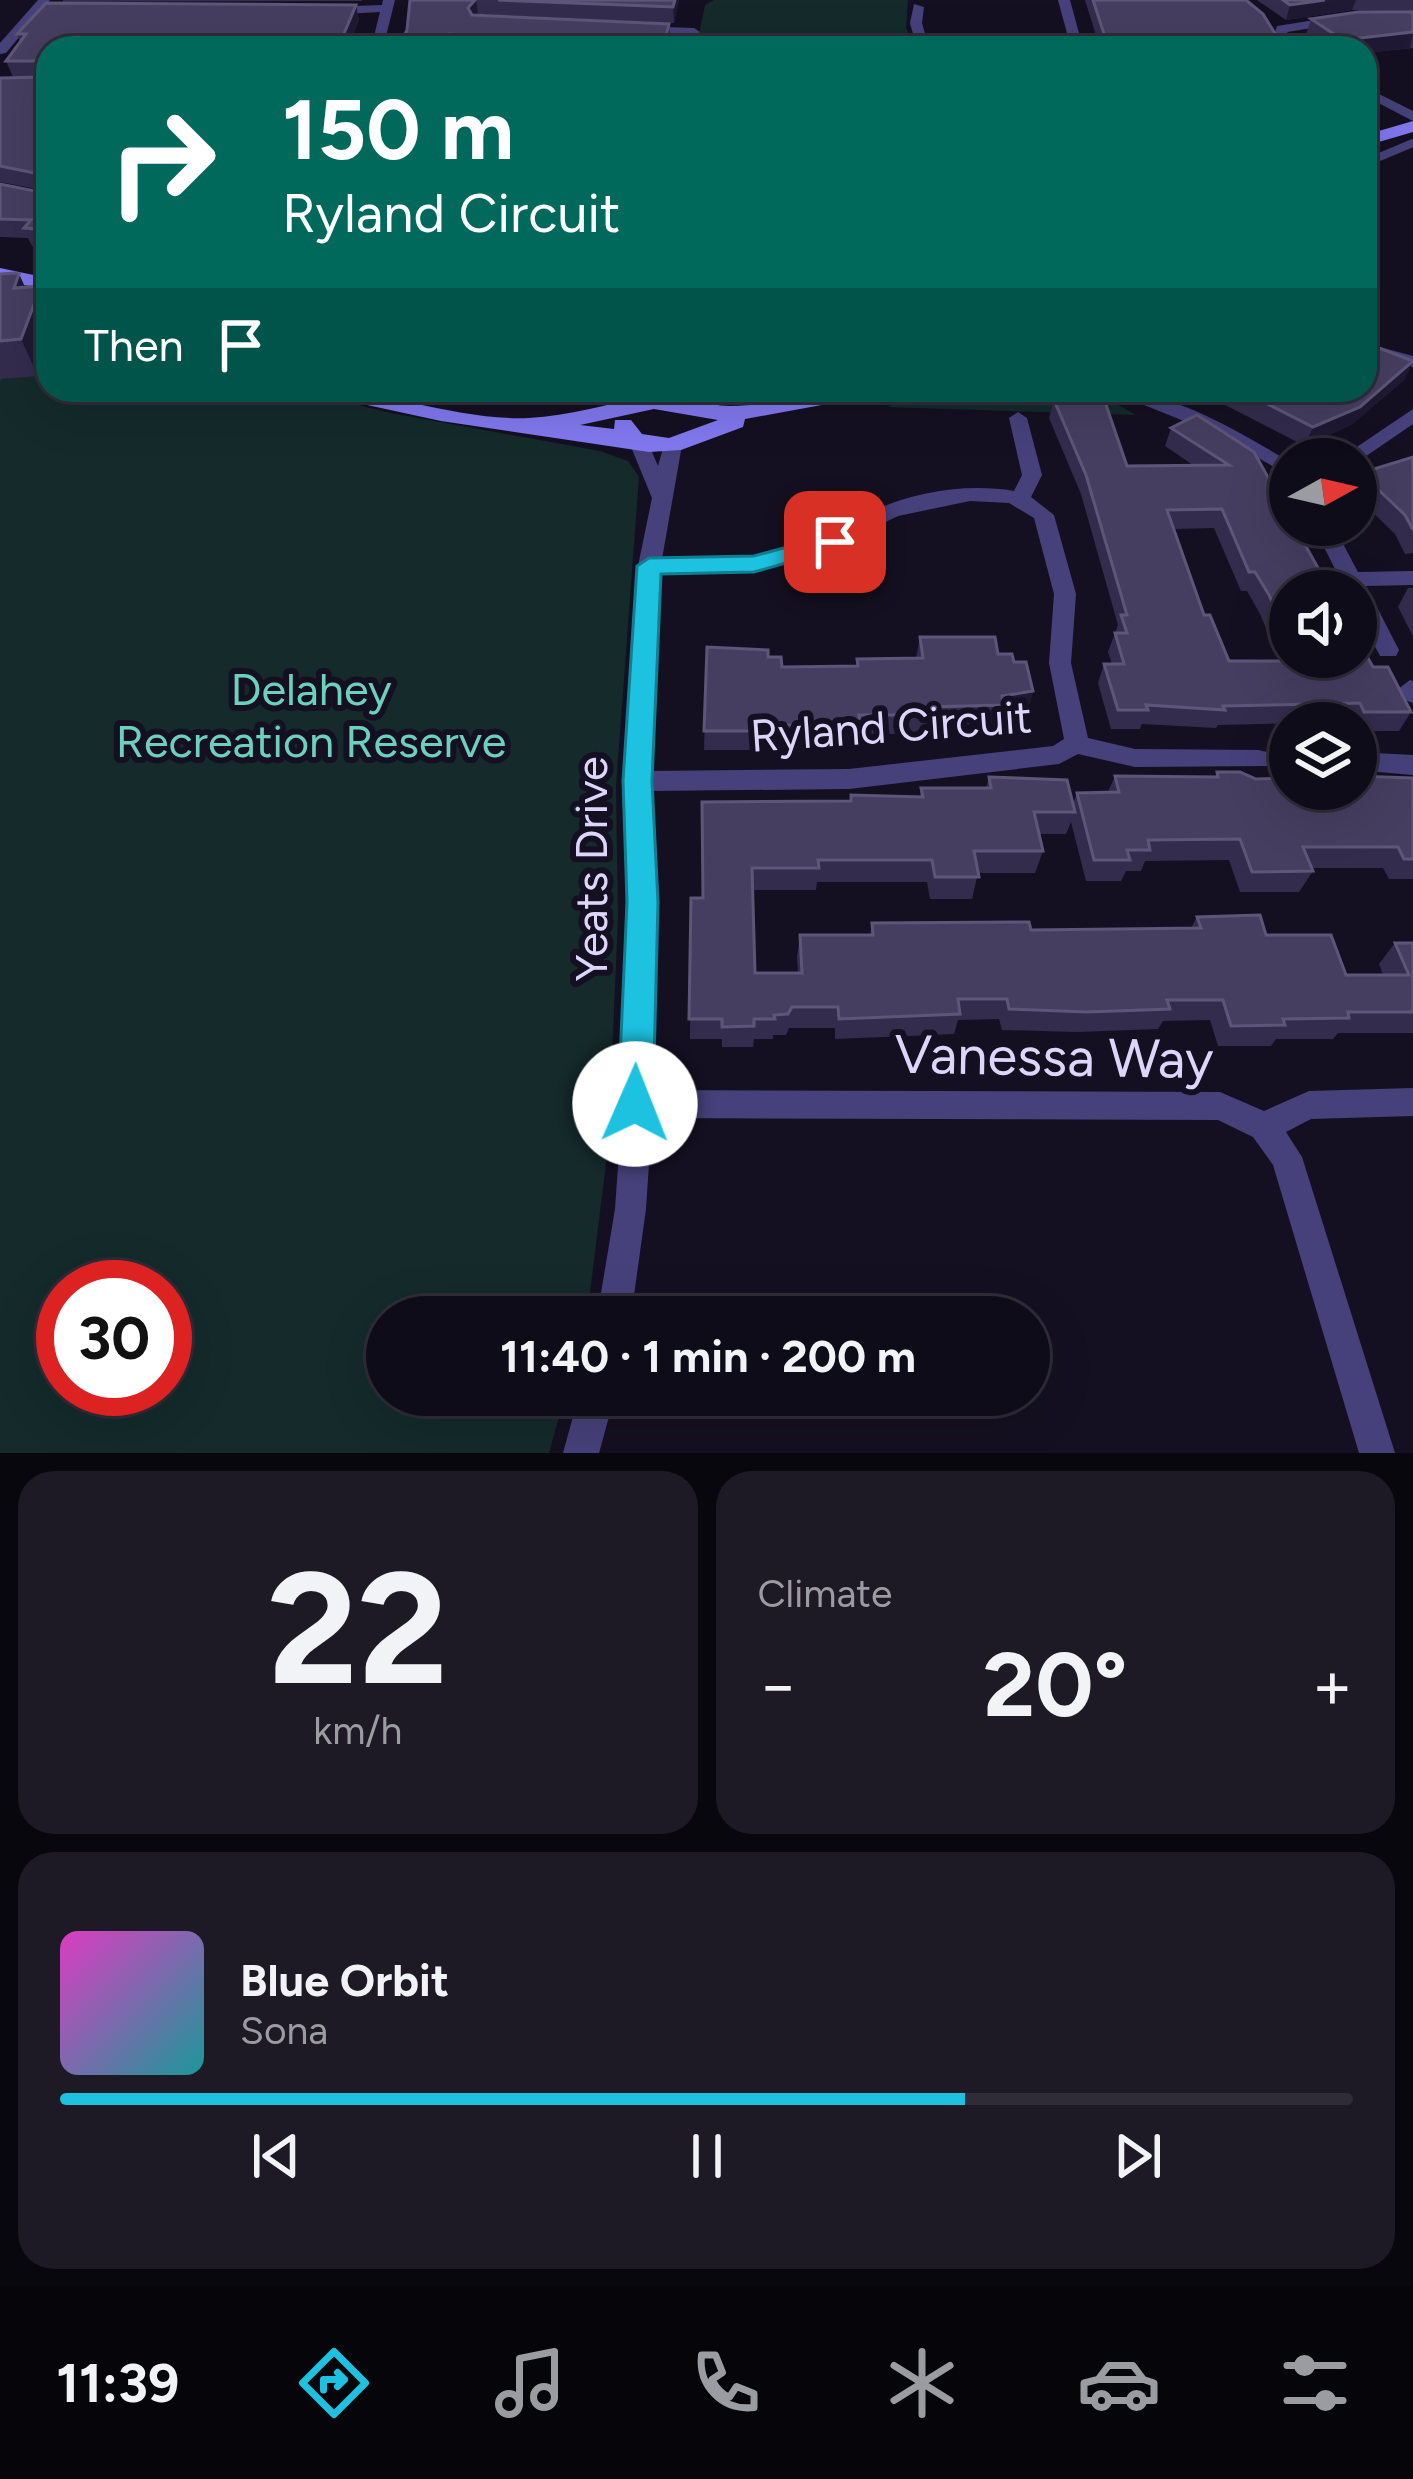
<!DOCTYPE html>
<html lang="en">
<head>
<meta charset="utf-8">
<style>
  :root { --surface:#0f0c19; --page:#1d1a26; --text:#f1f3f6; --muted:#9b9ba2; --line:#2f2c38; --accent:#1cc2e0 }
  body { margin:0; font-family:Figtree,sans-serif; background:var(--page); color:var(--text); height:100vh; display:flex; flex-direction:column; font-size:45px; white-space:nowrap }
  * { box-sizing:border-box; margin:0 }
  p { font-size:39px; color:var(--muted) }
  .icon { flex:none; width:66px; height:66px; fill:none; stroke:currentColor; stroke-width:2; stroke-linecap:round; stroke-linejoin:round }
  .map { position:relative; height:1453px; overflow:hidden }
  .drawer { display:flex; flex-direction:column; gap:18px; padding:18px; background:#08070e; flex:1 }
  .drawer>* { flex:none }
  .top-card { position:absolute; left:36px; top:36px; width:1341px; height:366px; border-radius:36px; box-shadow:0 12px 48px #0002,0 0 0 3px var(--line); background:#00695c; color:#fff; overflow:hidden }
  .needle { width:78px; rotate:82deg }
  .controls { position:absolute; left:1269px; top:438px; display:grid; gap:24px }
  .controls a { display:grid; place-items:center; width:108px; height:108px; border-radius:50%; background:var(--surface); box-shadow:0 12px 48px #0002,0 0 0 3px var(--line); font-size:60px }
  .speed { position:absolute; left:36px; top:1260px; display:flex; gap:24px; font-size:60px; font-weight:700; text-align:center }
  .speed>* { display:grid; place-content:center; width:156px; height:156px; border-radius:50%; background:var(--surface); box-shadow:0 12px 48px #0002,0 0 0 3px var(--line); line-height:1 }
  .speed .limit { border:18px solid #d22; background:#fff; color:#111 }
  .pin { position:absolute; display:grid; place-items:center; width:102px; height:102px; color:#fff; margin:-51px; border-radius:24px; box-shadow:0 6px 18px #0006 }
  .me { position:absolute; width:132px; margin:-66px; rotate:1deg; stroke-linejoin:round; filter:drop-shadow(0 0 9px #0008) }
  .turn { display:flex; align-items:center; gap:42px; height:252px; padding:0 48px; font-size:54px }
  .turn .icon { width:156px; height:156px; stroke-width:2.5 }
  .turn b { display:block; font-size:84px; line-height:102px }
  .then { display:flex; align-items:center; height:114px; padding:0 48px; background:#0003; gap:24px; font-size:45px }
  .big { font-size:90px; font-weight:700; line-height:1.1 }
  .drawer .widget { flex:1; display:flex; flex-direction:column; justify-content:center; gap:18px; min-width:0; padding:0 42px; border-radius:36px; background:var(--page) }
  .drawer .dial { align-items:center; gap:0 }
  .dial b { font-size:156px; line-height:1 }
  .song { display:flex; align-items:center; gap:36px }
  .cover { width:144px; height:144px; border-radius:18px; background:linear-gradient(135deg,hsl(310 70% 55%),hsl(180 70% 35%)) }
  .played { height:12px; border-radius:6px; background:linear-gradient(90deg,var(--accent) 70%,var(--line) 70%) }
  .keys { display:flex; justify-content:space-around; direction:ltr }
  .heat { display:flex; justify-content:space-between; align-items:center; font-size:66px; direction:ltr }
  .drawer .tiles { flex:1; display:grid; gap:18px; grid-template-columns:1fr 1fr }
  .widget:last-child { grid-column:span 2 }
  .trip { position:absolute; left:366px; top:1296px; width:684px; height:120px; border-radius:60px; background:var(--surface); box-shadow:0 12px 48px #0002,0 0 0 3px var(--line); font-weight:700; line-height:120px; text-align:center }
  .tabs { display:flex; height:192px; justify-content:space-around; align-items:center; background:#06050a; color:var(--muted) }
  .tabs .icon { width:84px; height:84px }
  .tabs .selected { color:var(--accent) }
  .tabs b { font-size:54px; color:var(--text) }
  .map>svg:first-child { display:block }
  .green { fill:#142a2b; fill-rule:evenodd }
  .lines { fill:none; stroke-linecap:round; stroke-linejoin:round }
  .lane { stroke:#46417b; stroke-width:8 }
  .street { fill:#46417b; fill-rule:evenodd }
  .secondary { fill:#8178ee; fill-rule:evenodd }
  .wall { fill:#342c4d; fill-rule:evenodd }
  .shaded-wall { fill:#1f1934 }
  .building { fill:#463e60; stroke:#5d5678; stroke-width:3 }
  .route { fill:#1cc2e0; stroke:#127e92; stroke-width:3 }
  .labels { text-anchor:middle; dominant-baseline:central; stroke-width:12; stroke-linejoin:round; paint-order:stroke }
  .park-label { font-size:45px; fill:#6bd1bd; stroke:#141021 }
  .street-label { font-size:45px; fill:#dcd6fa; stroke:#141021 }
  .near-street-label { font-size:54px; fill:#dcd6fa; stroke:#141021 }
</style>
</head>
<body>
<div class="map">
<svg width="1413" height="1453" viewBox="0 0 1413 1453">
  <rect width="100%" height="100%" fill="#141021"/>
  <g class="green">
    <polygon points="714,0 908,0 906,28 915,48 696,48 705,5"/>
    <path d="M0 287 48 296V390H297L391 413 600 451 628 461 639 477 616 786 618 918 608 1147 587 1317H387V1395H565L549 1453H0ZM63 1287H165V1389H63Z"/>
    <polygon points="936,390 1092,390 1136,415 886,407"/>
  </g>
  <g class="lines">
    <polyline class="lane" points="1365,163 1413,143"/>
    <g class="street">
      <polygon points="38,0 50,0 6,53 0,54 0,43"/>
      <polygon points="383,0 395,0 383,48 371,48 380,12 326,15 320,11 326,7 382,5"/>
      <polygon points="1058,0 1070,0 1083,48 1071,48"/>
      <polygon points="914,4 924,7 922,23 929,48 917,48 910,23"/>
      <polygon points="1340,16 1344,23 1287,32 1302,48 1288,48 1274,35 1277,26"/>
      <polygon points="637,26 694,28 700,32 694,36 633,33 631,30"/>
      <polygon points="1365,87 1413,111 1413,121 1365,96"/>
      <polygon points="1365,343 1413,356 1413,367 1365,354"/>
      <path d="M1107 390C1171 390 1236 430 1290 462V476L1216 434Z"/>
      <polygon points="1413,409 1413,424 1356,463 1356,459 1339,459"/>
      <path d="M1018 412 1027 418 1042 475 1031 497 1054 515 1076 594 1071 663 1088 738 1135 749 1258 750 1267 752 1270 759 1267 766 1135 767 1078 754 1059 764 849 789 651 791 653 1090 1220 1092 1264 1111 1309 1091 1413 1088V1116L1311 1119 1286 1132 1302 1157 1395 1453H1359L1273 1165 1253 1137 1218 1120 652 1118 646 1209 631 1317H597L615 1209 622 1109 630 661 638 566 652 498 629 442 639 436 646 438 658 466 665 441 672 439 682 445 662 559C705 560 750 562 792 549 818 540 842 525 868 513 913 492 965 483 1014 491L1022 475 1009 418ZM970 501 1009 503 1034 518 1054 594 1049 663 1064 739 1053 746 849 769 650 771 653 661 660 573H731L780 566 817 555 898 516Z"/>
      <polygon points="1313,525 1333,525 1358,572 1413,571 1413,585 1366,586 1399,650 1396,656 1380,656 1356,610 1356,591 1346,591"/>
      <polygon points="1410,680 1413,681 1413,703 1405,700 1398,689"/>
      <polygon points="1356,752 1413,755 1413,775 1356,770"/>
      <polygon points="579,1395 615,1395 599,1453 563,1453"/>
    </g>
    <g class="secondary">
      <polygon points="1413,121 1413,132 1365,146 1365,135"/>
      <polygon points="0,268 48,278 48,290 0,280"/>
      <path d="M317 390C388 390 458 421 529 418 569 416 608 404 647 396 673 392 703 406 730 406 780 405 826 390 877 390L865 397 745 419 743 427 681 450 649 452 441 421 321 395ZM654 409 718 420 669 438 642 434 631 420H615L614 429 580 425Z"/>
    </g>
  </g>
  <g class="wall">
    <polygon points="63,0 362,0 362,1 63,2"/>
    <polygon points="410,0 679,0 674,23 478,14 670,39 667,48 398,48 407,30"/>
    <polygon points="1085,0 1246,0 1284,48 1100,48"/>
    <polygon points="1257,0 1413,0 1413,12 1352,10 1286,20"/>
    <polygon points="356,5 359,21 48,48 48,247 32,246 28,238 0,237 0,184 40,192 42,190 0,182 0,78 13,77 6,61 20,42 17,34"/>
    <polygon points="1413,12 1413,48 1365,53 1365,48 1326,48 1306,34 1311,19"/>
    <polygon points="0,274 19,274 25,287 41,286 48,302 48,346 38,376 1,379 0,382"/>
    <polygon points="1372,356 1413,361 1404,380 1351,425 1305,446 1196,390 1365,390"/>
    <path d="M1054 400 1127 466 1193 465 1165 446 1171 428 1254 452 1290 591V657H1356L1373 667 1411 712 1399 731H1356V723L1349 722 1218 725 1216 728 1142 724 1140 729H1111L1098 683 1104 664H1112L1108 652 1118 625 1081 494 1049 418ZM1214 528 1241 591H1247L1260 614 1280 661H1229L1204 615 1174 529Z"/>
    <polygon points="1413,457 1413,553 1405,554 1395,534 1356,496 1356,483 1361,473"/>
    <polygon points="1408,588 1413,588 1413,636 1398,607"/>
    <polygon points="920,637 998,654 1014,662 1033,691 1028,710 1001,714 998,723 925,726 924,734 858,734 858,740 817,740 816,743 785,743 784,750 704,750 707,647 768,657 782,667 856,666 857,659 916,658"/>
    <polygon points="1217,772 1256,779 1413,778 1413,879 1389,879 1383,868 1311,868 1313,871 1299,892 1240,892 1229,860 1145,861 1141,871 1126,871 1121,881 1086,881 1071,822 1066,834 1039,834 1043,851 1035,873 978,873 972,899 930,899 927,882 817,882 816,890 753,890 755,973 798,973 797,957 800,935 870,935 872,923 1031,930 1191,928 1197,917 1266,935 1346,975 1383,975 1379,964 1395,943 1413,943 1413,1033 1338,1033 1333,1039 1276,1039 1271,1046 1218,1046 1210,1020 1163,1021 1158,1029 1077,1032 1002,1030 999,1019 958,1020 954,1034 835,1039 835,1028 789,1028 786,1035 773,1035 773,1039 754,1039 753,1047 722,1047 722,1039 690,1039 691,898 703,898 850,801 851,795 920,796 921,788 986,788 989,777 1073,804 1077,793 1108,792 1115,776 1215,777"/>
  </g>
  <g class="shaded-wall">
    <polygon points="476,0 478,14 470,24 468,8"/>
    <polygon points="675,0 679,0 674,23 673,7"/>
    <polygon points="1325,0 1356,0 1352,10 1286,20 1290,5"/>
    <polygon points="356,5 359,21 348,48 338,48"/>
    <polygon points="669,24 670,39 667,48 663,48"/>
    <polygon points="1413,32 1410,48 1365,53 1365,48 1341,48 1343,40"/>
    <polygon points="449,34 451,48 441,48"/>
    <polygon points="19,274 33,306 41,286 48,302 48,346 38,376 21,339 14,288"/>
    <polygon points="1413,361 1404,380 1351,425 1305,446 1313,427"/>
    <polygon points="1033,691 1028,710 1001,714 1003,705 1002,696"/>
  </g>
  <g class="building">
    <polygon points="410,0 475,0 468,8 472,15 669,24 663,48 623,48 625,42 449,34 441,48 398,48 407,30"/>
    <polygon points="498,0 675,0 673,7"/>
    <polygon points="1093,0 1246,0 1263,14 1284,48 1107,43"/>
    <polygon points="1283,0 1325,0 1290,5"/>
    <polygon points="46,3 356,5 338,48 48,48 48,230 24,228 31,220 0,219 0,184 40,192 45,187 44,175 0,166 0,78 45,77 42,61 6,61 26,34 17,34"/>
    <polygon points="1358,12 1413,12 1413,32 1343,40 1311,19"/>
    <polygon points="15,273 19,274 14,288 41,286 21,339 0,341 0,274"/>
    <polygon points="1379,348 1413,361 1360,407 1313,427 1240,390 1365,390 1365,352 1372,356"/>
    <polygon points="1104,399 1127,466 1229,465 1171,428 1197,415 1254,452 1290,517 1290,525 1294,525 1331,591 1290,591 1290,643 1269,595 1255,572 1249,572 1222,509 1167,510 1204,615 1210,615 1229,661 1298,661 1296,657 1356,657 1356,637 1373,667 1388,667 1411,712 1364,712 1360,703 1223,706 1225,710 1146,705 1148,710 1118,710 1104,664 1124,664 1115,633 1127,633 1121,615 1127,615 1086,475 1054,400"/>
    <polygon points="1413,457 1413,530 1405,515 1361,473"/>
    <polygon points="920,637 995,637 998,654 1012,654 1014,662 1026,662 1033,691 1002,696 1003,705 926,707 927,715 859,715 860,721 818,721 818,725 785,725 786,731 704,731 707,647 768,650 768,657 781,657 782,667 858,666 857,659 923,658"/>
    <polygon points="1217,772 1240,772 1256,779 1290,778 1290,789 1356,789 1356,776 1413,778 1413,859 1404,859 1398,847 1303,847 1313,871 1252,872 1240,839 1148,840 1150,850 1127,850 1130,860 1094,860 1077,793 1119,792 1115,776 1218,777"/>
    <polygon points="989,777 1067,780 1075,812 1034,812 1043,851 974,851 979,877 935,877 932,860 818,860 819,868 752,868 755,973 802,973 800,935 873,935 872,923 1029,922 1031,930 1201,928 1197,917 1260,915 1266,935 1331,935 1346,975 1409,975 1395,943 1413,943 1413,1012 1348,1012 1349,1018 1283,1019 1285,1025 1231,1026 1223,1000 1167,1000 1170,1009 1087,1012 1009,1009 1007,999 958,999 960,1014 839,1019 838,1007 792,1007 788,1014 774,1015 775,1019 754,1019 754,1026 722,1027 722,1019 689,1019 691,898 703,898 702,802 851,801 851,795 923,797 921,788 991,788"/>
  </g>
  <polygon class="route" points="835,534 843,536 843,547 754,572 661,574 652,781 658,902 653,1104 648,1115 635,1120 623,1115 618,1104 627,902 623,781 637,566 649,558 754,556"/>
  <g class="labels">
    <g class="park-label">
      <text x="311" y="689">Delahey<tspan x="311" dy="52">Recreation Reserve</tspan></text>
    </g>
    <g class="street-label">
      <text transform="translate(891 726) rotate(-4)">Ryland Circuit</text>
      <text transform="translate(591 869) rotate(-90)">Yeats Drive</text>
    </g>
    <g class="near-street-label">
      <text transform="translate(1054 1057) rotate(1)">Vanessa Way</text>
    </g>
  </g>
</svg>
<div class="controls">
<a><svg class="needle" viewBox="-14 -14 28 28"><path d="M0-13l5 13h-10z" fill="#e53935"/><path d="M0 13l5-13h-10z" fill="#9b9ba2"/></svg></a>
<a><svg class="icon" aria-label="sound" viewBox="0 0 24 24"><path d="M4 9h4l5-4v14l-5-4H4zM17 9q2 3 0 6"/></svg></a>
<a><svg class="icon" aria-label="layers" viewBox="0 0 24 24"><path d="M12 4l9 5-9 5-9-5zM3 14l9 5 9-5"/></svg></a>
</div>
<div class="speed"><div class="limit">30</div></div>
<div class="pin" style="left:835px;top:542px;background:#d93025"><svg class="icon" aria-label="arrive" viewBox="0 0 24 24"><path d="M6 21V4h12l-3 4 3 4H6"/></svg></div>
<svg class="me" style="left:635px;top:1104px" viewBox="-20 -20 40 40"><circle r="19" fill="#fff"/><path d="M0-13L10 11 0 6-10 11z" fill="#1cc2e0"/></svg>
<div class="trip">11:40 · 1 min · 200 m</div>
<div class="top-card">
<div class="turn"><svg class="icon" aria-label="right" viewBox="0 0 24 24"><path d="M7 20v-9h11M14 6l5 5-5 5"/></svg><div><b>150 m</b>Ryland Circuit</div></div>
<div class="then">Then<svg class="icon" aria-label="arrive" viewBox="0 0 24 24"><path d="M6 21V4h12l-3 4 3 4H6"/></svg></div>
</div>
</div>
<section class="drawer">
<div class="tiles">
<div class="widget dial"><b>22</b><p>km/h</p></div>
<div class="widget"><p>Climate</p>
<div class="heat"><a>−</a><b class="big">20°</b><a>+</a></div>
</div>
<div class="widget">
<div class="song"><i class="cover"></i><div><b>Blue Orbit</b><p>Sona</p></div></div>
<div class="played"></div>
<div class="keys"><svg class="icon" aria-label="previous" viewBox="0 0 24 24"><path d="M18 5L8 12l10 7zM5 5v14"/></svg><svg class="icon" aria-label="pause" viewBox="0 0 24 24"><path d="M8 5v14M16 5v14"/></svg><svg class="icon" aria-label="next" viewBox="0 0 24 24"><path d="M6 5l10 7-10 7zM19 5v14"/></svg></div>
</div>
</div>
</section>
<nav class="tabs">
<b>11:39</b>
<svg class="icon selected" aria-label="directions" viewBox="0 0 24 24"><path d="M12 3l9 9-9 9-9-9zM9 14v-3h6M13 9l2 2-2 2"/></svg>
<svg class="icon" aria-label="music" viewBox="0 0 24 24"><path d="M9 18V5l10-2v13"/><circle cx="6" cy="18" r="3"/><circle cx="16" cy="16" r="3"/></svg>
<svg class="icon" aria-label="phone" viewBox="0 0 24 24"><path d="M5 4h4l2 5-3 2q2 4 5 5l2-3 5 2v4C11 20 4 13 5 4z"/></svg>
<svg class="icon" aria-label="climate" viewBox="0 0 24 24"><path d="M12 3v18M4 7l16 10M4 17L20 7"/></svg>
<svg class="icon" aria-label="car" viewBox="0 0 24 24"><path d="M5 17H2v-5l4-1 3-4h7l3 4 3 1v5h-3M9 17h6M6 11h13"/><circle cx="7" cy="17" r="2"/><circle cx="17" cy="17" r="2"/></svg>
<svg class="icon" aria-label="filters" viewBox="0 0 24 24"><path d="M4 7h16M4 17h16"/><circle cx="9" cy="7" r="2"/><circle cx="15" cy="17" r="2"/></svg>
</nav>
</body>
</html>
